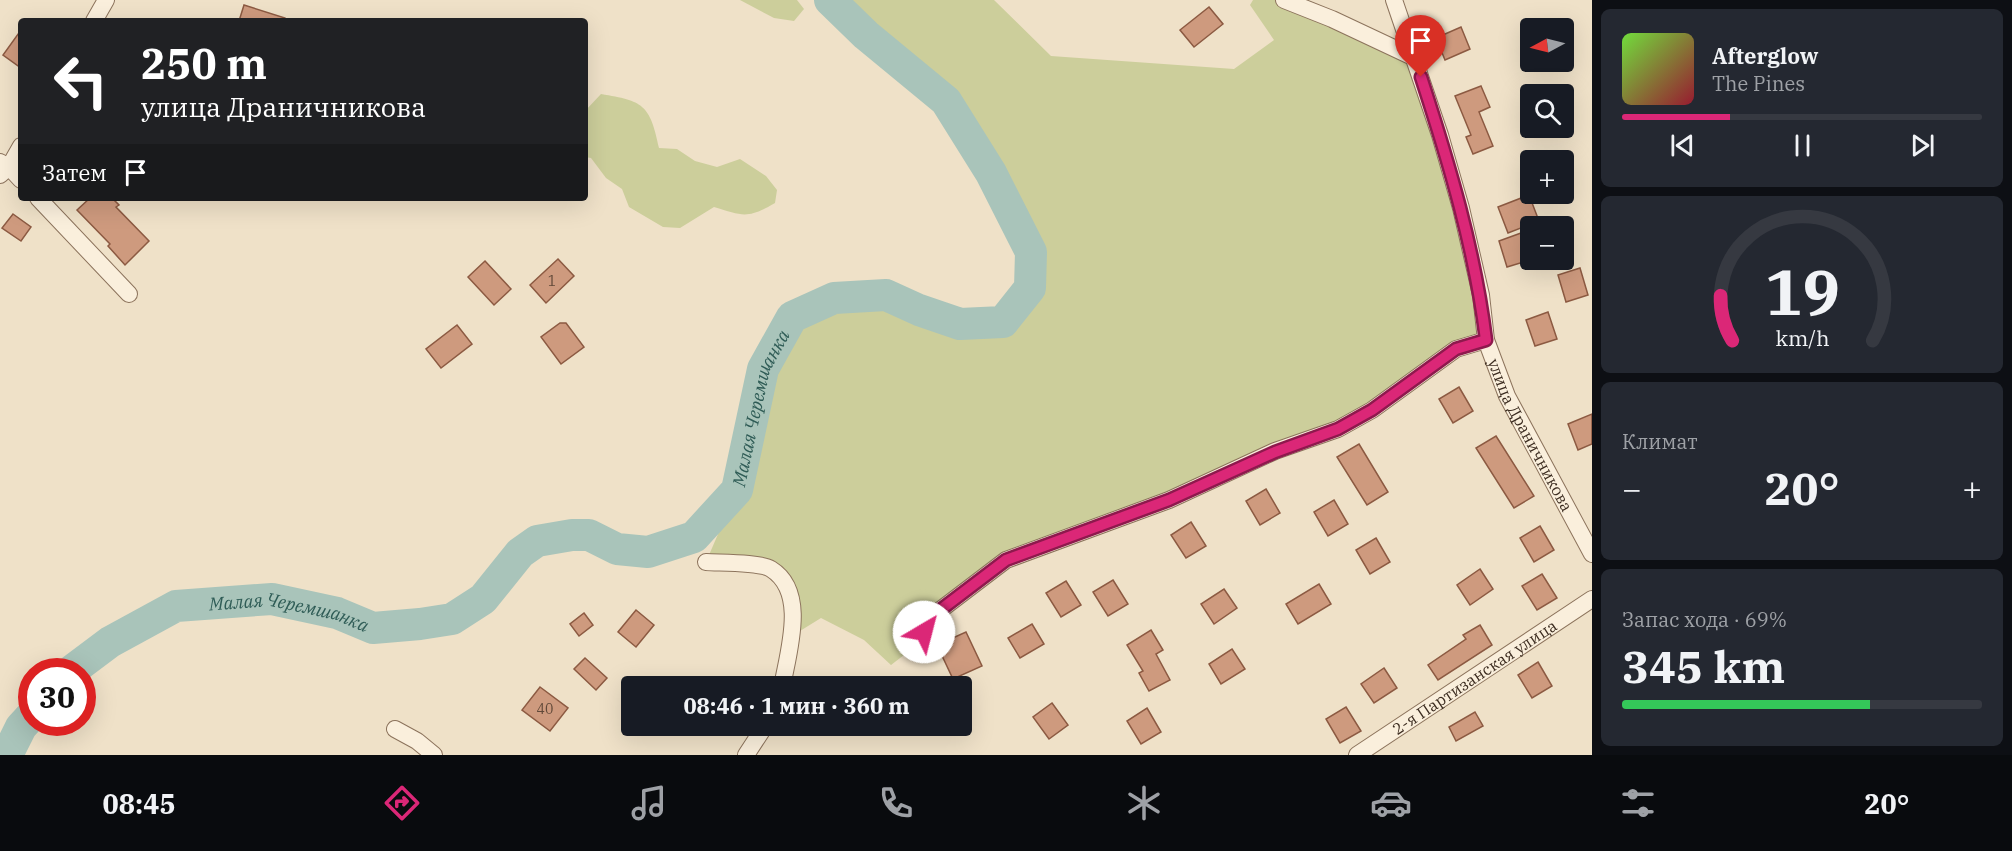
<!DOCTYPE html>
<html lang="ru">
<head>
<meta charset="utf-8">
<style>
  :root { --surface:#171b24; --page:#242831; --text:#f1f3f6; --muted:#9ea1a6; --line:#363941; --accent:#db2777 }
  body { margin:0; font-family:"IBM Plex Serif",serif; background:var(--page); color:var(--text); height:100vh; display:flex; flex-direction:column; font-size:22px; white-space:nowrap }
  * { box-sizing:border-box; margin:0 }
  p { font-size:20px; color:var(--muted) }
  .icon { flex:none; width:33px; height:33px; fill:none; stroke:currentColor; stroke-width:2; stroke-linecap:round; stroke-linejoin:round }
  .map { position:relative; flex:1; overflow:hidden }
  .drawer { display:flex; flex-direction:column; gap:9px; padding:9px; background:#0d0f14; width:420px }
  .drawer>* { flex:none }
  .hud { position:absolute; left:18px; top:18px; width:570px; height:183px; border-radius:6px; box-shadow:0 6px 24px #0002; background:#202124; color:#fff; overflow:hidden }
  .needle { width:39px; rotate:263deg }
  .buttons { position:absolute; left:1520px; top:18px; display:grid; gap:12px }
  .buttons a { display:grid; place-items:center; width:54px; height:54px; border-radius:6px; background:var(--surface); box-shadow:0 6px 24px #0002; font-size:30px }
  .speed { position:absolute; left:18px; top:658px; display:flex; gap:12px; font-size:30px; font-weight:700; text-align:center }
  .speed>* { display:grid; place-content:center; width:78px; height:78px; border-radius:50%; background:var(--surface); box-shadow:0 6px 24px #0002; line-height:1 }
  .speed .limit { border:9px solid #d22; background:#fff; color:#111 }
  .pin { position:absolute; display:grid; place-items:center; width:51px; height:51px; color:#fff; margin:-62px -26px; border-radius:50% 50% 50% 0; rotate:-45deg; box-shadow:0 0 6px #0007 }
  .pin .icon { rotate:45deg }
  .me { position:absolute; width:66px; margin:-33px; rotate:37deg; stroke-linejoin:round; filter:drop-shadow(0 0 4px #0008) }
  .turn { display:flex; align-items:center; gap:21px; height:126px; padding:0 24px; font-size:27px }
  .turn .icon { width:78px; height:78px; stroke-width:2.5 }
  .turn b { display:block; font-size:42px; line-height:51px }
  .then { display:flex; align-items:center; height:57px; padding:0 24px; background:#0003; gap:12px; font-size:22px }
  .big { font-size:45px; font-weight:800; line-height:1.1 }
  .drawer .card { flex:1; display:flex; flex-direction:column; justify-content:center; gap:9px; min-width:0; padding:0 21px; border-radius:9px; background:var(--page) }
  .drawer .dial { align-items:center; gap:0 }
  .dial svg { height:156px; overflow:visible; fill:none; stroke:var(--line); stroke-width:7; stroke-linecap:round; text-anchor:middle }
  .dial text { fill:var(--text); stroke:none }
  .song { display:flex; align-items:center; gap:18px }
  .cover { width:72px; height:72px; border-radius:9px; background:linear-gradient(135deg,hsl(100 70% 55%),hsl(350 70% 35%)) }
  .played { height:6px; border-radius:3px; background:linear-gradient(90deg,var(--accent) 30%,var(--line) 30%) }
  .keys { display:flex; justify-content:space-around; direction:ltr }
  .heat { display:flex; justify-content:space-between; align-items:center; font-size:33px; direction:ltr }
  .charge { height:9px; border-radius:4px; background:linear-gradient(90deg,#34c759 69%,var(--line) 0) }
  .trip { position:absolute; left:621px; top:676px; width:351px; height:60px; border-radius:6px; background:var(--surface); box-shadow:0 6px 24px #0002; font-weight:800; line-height:60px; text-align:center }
  .tab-bar { display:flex; height:96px; justify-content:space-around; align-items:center; background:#090b0e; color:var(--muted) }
  .tab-bar .icon { width:42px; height:42px }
  .tab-bar .active { color:var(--accent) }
  .tab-bar b { font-size:27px; color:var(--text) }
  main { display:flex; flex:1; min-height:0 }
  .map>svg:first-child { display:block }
  .green { fill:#ccce9b }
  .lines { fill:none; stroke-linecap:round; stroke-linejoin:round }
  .river { stroke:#a9c4ba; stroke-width:32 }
  .building { fill:#ce9a7e; stroke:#8c5a42; stroke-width:1.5 }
  .minor-casing { stroke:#8c735c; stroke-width:18 }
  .minor { stroke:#faefdc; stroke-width:16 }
  .route-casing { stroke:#8e194d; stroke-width:15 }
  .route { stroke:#db2777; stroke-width:10 }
  .labels { text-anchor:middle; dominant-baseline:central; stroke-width:6; stroke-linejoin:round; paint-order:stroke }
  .number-label { font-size:14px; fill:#604838 }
  .street-label { font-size:16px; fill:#3c2c20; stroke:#f7ecd8 }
  .water-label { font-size:18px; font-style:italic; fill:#2f5c56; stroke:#f7ecd8 }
</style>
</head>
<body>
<main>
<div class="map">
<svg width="1592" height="755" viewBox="0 0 1592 755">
  <rect width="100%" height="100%" fill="#efe1c8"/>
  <g class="green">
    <polygon points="740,0 797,0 804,9 794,21 774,18"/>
    <polygon points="830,0 994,0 1051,56 1234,69 1274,40 1250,5 1253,0 1287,0 1415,58 1444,147 1486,340 1372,410 1006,560 939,611 913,648 891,665 864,640 821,618 800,631 770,567 706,562 737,490 763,369 792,317 834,298 886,295 919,310 977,323 1003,322 1030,288 1031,252 991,173 946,101 866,35"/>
    <path d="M601 94C643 101 650 104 659 148L677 149 695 161 717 167 740 159 766 176 777 190 775 203C748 219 743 216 714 207L680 228 663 227 629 207 622 189 606 178 591 158 585 157V111Z"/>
  </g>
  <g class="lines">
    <g class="river">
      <path id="s1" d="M70 672 110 642 176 606 272 599 337 613 373 628 420 624 452 619 483 599 520 553 537 541 572 535H589L617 549 648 552 694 537 737 490 763 369 792 317 834 298 886 295 919 310 960 324 1003 322 1030 288 1031 252 991 173 946 101 866 35 830 0"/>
      <polyline points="7,755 21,727 32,715"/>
    </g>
  </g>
  <g class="building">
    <polygon points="244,5 285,18 285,21 239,21"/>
    <polygon points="1209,7 1223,24 1194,47 1180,30"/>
    <polygon points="1461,27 1470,49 1445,60 1436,38"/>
    <polygon points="21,30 21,68 3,55"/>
    <polygon points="1481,86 1490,107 1479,112 1493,146 1473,154 1466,137 1471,135 1455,96"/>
    <polygon points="1529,195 1539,221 1508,233 1498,207"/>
    <polygon points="90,198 112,198 119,205 116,207 149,241 125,265 108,246 110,244 77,210"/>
    <polygon points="13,214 31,227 21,241 2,228"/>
    <polygon points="1521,233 1530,260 1507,267 1499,241"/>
    <polygon points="558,259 574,276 546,303 530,285"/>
    <polygon points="485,261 511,289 494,305 468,277"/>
    <polygon points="1580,268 1588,295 1566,302 1558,275"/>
    <polygon points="1548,312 1557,339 1535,346 1526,320"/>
    <polygon points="560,323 566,323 584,347 561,364 541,337"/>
    <polygon points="457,325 472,344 441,368 426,349"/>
    <polygon points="1459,387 1473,411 1453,423 1439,399"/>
    <polygon points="1592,414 1592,444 1578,450 1568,424"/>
    <polygon points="1496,436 1534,496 1514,508 1476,448"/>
    <polygon points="1359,444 1388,492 1367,505 1337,457"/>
    <polygon points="1266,489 1280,513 1260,525 1246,501"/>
    <polygon points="1334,500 1348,524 1328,536 1314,512"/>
    <polygon points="1191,522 1206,546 1186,558 1171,535"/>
    <polygon points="1540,526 1554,550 1534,562 1520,538"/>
    <polygon points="1376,538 1390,562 1370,574 1356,550"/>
    <polygon points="1480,569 1493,589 1470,605 1457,585"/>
    <polygon points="1542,574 1557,598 1537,610 1522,586"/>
    <polygon points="1113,580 1128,604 1108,616 1093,592"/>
    <polygon points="1066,581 1081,605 1061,617 1046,593"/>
    <polygon points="1319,584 1331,604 1298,624 1286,604"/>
    <polygon points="1224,589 1237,608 1214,624 1201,604"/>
    <polygon points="636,610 654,625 636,647 618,632"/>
    <polygon points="584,613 593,625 579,636 570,624"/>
    <polygon points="1032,624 1044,644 1020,658 1008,638"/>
    <polygon points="1480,625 1492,645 1438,680 1428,665 1466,639 1463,635"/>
    <polygon points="1151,630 1163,650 1156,654 1170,680 1149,691 1139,673 1143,671 1127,645"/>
    <polygon points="966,632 982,666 953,679 937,645"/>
    <polygon points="1232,649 1245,669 1221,684 1209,664"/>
    <polygon points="585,658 607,678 596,690 574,669"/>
    <polygon points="1538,662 1552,686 1532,698 1518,675"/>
    <polygon points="1384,668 1397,688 1374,703 1361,684"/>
    <polygon points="540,687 568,708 550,731 522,710"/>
    <polygon points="1052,703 1068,725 1049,739 1033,717"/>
    <polygon points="1346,707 1361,731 1340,743 1326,719"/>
    <polygon points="1147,708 1161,732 1141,744 1127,721"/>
    <polygon points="1475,712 1483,726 1456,741 1449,727"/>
  </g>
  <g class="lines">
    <g class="minor-casing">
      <g id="minor">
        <polyline points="1284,0 1332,19 1415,58"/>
        <path id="s2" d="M1394 0 1440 135 1461 208 1481 295 1486 340 1507 396 1592 554"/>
        <polyline points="94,21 106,0"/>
        <polyline points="0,162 9,167 21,180"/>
        <polyline points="0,175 9,167 21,146"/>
        <polyline points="38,198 129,294"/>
        <path d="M706 562C720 563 760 562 771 569 808 592 788 652 782 687"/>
        <polyline points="913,648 939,611 1006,560 1169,500 1275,451 1338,429 1372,410 1456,349 1486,340"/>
        <polyline points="395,729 417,741 434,755"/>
        <polyline points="746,755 765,726"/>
        <path id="s3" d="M1357 755 1592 599"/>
      </g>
    </g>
    <use href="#minor" class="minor"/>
  </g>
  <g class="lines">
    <g class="route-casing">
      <path id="route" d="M924 632 939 611 1006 560 1169 500 1275 452 1338 429 1372 410 1456 349 1486 340C1475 250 1449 163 1421 77"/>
    </g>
    <use href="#route" class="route"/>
  </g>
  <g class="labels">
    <g class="number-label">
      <text x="552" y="281">1</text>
      <text x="545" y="709">40</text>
    </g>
    <g class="street-label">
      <text stroke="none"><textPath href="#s2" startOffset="458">улица Драничникова</textPath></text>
      <text stroke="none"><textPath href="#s3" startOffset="141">2-я Партизанская улица</textPath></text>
    </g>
    <g class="water-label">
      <text stroke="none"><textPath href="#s1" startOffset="836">Малая Черемшанка</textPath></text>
      <text stroke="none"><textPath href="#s1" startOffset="240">Малая Черемшанка</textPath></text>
    </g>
  </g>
</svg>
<div class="buttons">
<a><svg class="needle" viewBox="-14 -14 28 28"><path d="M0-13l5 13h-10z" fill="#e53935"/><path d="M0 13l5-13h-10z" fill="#9ea1a6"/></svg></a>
<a><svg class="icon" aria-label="search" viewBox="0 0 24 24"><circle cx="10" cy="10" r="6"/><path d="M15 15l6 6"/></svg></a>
<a>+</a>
<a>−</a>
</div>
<div class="speed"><div class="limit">30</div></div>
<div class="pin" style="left:1421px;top:77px;background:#d93025"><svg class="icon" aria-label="arrive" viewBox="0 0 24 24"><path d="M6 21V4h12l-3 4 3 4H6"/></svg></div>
<svg class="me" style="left:924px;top:632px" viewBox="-20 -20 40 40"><circle r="19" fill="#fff"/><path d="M0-13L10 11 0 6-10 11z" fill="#db2777"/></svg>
<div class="trip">08:46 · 1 мин · 360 m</div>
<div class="hud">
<div class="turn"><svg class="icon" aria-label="left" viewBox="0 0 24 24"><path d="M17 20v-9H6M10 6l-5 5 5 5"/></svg><div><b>250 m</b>улица Драничникова</div></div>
<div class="then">Затем<svg class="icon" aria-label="arrive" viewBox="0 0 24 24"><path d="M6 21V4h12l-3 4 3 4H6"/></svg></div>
</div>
</div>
<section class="drawer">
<div class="card">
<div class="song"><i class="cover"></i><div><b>Afterglow</b><p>The Pines</p></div></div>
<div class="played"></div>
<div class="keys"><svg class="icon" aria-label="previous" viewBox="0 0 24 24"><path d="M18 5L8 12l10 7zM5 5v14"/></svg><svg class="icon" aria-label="pause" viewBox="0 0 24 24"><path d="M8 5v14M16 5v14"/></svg><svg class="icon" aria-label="next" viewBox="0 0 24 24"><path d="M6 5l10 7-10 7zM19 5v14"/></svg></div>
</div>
<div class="card dial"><svg viewBox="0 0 100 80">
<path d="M14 69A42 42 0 1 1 86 69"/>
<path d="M14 69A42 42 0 0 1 8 46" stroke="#db2777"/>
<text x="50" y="56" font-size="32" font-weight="700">19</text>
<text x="50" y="72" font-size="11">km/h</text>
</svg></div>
<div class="card"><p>Климат</p>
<div class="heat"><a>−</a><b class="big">20°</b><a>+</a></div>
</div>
<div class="card"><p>Запас хода · 69%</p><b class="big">345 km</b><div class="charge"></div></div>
</section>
</main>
<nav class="tab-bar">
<b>08:45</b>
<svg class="icon active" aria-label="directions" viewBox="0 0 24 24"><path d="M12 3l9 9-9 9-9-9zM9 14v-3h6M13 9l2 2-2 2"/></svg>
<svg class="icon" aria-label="music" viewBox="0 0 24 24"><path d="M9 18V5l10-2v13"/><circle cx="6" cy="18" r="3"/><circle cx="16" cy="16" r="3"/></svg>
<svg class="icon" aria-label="phone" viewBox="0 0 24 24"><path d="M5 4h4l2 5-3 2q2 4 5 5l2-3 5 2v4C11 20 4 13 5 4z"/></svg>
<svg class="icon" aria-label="climate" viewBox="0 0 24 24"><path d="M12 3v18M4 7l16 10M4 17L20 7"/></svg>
<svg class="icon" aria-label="car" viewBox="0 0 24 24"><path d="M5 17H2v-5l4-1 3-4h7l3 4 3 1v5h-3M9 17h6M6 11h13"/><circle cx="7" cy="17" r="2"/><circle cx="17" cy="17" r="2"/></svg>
<svg class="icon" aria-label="filters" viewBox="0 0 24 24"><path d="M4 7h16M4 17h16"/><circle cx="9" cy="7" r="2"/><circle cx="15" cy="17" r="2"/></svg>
<b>20°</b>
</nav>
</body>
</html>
